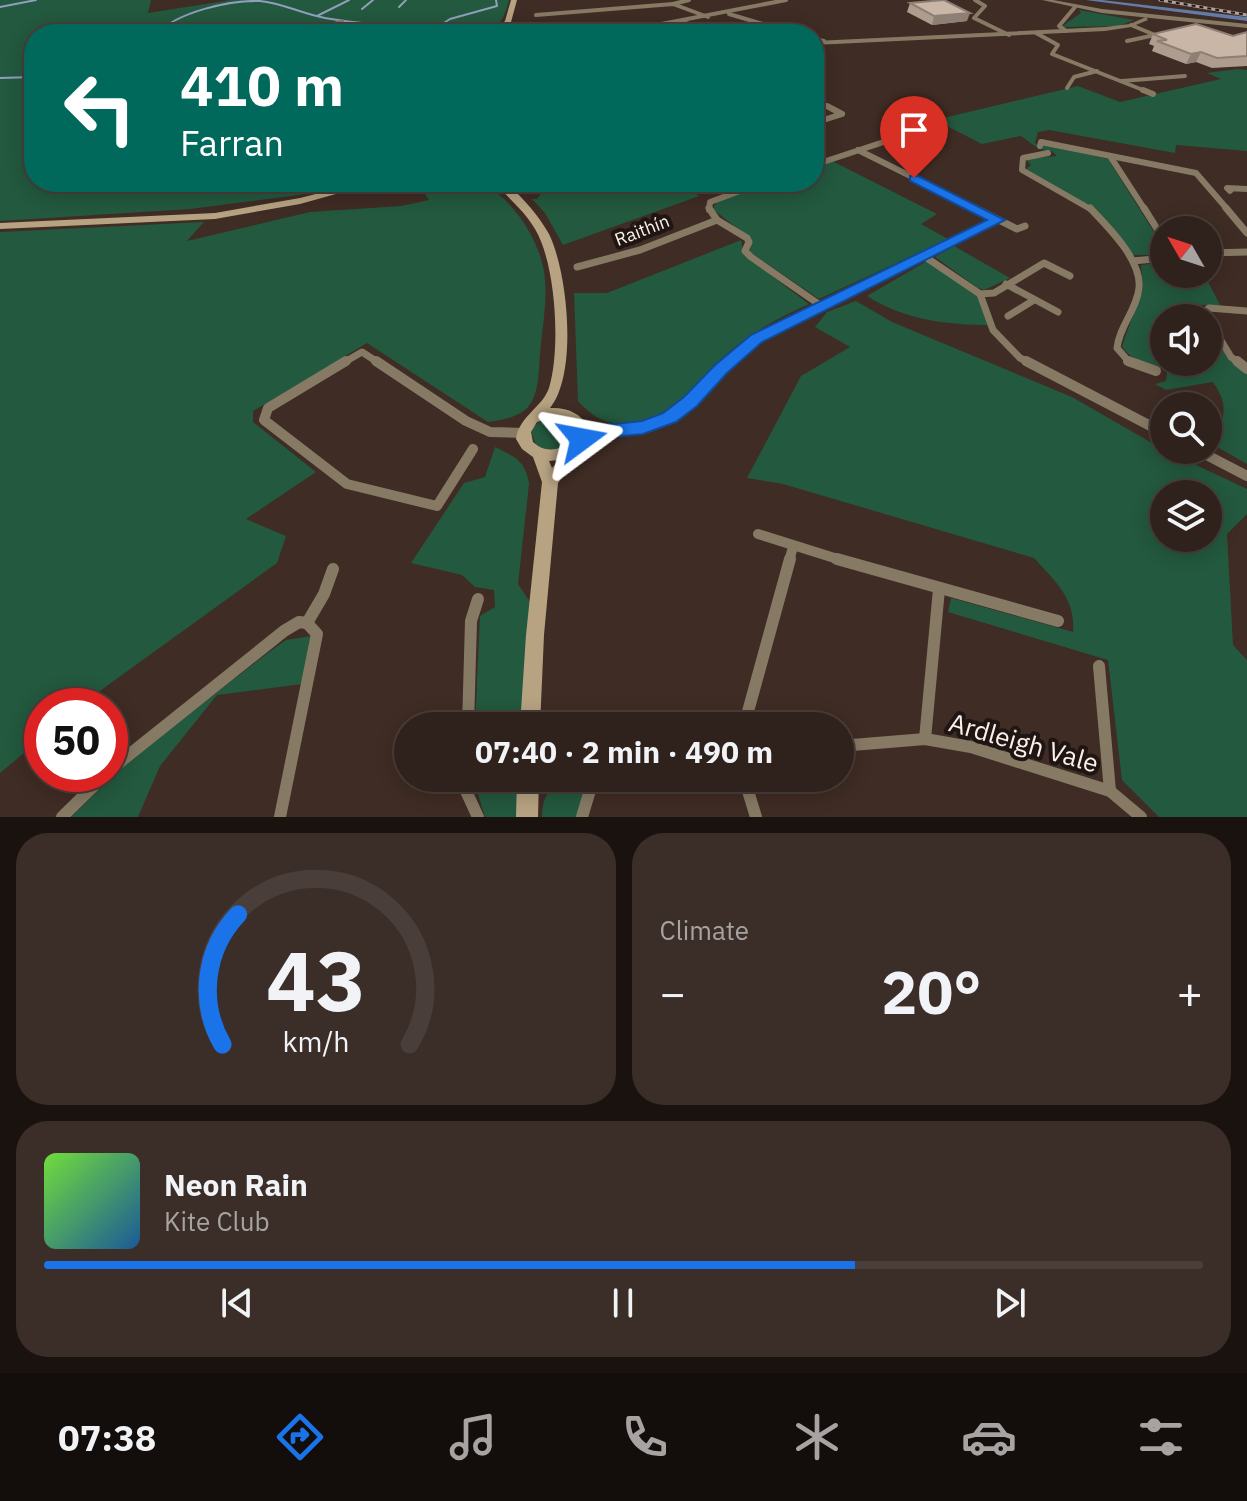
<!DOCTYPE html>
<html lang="en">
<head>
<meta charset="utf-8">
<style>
  :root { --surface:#2f211b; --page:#3b2e28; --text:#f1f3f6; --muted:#a7a3a3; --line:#4a3e3a; --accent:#1a73e8 }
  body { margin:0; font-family:"IBM Plex Sans",sans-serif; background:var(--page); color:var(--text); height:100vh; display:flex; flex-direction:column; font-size:30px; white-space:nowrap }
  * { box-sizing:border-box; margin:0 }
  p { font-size:26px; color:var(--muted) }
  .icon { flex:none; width:44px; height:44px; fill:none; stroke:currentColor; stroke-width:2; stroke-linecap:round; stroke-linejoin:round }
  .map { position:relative; height:817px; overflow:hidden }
  .drawer { display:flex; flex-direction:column; gap:16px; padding:16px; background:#1a120f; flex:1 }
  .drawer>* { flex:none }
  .top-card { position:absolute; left:24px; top:24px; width:800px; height:168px; border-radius:32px; box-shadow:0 4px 20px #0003,0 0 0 2px var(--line); background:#00695c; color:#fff; overflow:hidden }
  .needle { width:52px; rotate:309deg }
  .fabs { position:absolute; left:1150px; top:216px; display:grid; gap:16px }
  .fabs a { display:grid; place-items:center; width:72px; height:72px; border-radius:50%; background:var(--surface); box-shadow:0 4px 20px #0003,0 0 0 2px var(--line); font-size:40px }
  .speed { position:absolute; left:24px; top:688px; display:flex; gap:16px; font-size:40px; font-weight:700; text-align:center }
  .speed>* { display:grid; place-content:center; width:104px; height:104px; border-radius:50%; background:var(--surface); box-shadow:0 4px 20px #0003,0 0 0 2px var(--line); line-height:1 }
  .speed .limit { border:12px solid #d22; background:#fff; color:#111 }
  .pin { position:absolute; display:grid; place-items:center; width:68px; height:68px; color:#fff; margin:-82px -34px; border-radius:50% 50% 50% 0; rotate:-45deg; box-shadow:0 0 8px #0007 }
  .pin .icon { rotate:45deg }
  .me { position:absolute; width:88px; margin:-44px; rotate:77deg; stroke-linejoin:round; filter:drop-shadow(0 0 6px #0008) }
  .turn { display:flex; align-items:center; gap:28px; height:168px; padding:0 24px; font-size:36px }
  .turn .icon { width:104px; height:104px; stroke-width:2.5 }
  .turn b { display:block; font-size:56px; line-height:68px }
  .big { font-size:60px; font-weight:800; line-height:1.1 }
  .drawer .tile { flex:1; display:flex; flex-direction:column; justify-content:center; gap:12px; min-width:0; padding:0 28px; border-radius:32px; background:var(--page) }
  .drawer .dial { align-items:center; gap:0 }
  .dial svg { height:208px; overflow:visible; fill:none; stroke:var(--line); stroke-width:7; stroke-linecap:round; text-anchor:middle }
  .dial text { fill:var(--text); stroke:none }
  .song { display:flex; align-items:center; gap:24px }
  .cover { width:96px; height:96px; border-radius:12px; background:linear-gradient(135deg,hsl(100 70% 55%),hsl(210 70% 35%)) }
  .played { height:8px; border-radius:4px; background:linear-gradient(90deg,var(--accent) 70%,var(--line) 70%) }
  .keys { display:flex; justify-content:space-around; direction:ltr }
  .heat { display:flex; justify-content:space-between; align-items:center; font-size:44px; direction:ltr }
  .drawer .tiles { flex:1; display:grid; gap:16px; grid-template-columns:1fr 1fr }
  .tile:last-child { grid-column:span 2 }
  .trip { position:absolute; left:394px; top:712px; width:460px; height:80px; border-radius:40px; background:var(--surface); box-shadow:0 4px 20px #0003,0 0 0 2px var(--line); font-weight:800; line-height:80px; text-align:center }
  .dock { display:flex; height:128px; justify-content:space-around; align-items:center; background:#130d0b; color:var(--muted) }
  .dock .icon { width:56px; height:56px }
  .dock .selected { color:var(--accent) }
  .dock b { font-size:36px; color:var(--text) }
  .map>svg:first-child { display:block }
  .green { fill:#23593e; fill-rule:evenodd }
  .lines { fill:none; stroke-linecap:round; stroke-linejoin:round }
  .stream { stroke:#929ebc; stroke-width:2 }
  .canal { fill:#647ba8; fill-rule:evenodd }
  .minor-far4 { stroke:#877a65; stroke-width:4 }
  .minor-far3 { stroke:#877a65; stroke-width:6 }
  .minor-far2 { stroke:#877a65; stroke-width:7 }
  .minor-far1 { stroke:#877a65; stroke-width:10 }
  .minor { stroke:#877a65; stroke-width:12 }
  .tertiary { fill:#877a65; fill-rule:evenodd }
  .secondary { fill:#b7a382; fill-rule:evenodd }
  .rail-casing { stroke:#b2a29c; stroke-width:3 }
  .rail { stroke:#1f1613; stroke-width:2; stroke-dasharray:4; stroke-linecap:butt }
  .wall { fill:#ae9d8f }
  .shaded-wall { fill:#8d7f74 }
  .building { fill:#cab6a6; stroke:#8d7f74; stroke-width:2 }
  .route { fill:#1a73e8; stroke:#114b97; stroke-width:2 }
  .labels { text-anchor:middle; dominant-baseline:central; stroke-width:8; stroke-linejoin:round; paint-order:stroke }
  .far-street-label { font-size:18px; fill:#fdf0eb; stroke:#1f1613 }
  .near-street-label { font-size:26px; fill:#fdf0eb; stroke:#1f1613 }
</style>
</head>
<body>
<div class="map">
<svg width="1247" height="817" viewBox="0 0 1247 817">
  <rect width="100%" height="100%" fill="#3f2c24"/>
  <g class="green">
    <path d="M0 0H151L148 13 231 0H509C505 17 500 27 483 34H34V182H313L322 192 190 209 0 221Z"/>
    <polygon points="1079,10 1134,20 1119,26 1061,27 1081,13"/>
    <polygon points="1237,69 1247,70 1247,151 1176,145 1175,153 1049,130 1038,132 1035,143 1042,147 1045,144 1108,159 1164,248 1164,255 1132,255 1095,209 1026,169 1031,165 1026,159 1057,156 1052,151 1039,149 1021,136 982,144 935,120 1078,86 1120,102 1221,79 1207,73"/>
    <path d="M832 161 937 214 921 224 948 239 819 299 750 252 752 240 714 210V206C732 183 787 182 814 182V167Z"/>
    <path d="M417 182C433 182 472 178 484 184 515 201 543 245 545 280 547 304 542 330 540 354 539 369 539 395 528 407 519 417 502 420 488 422L367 343 253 411V422L316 472 246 519 286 536 277 563 79 706H42V738L0 773V232L204 222 187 241 310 212 401 206 429 200Z"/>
    <polygon points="550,182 679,182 699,196 563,245 545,213 532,199 537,199"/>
    <path d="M741 240 744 255 809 304C787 314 763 326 744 340 704 368 683 414 632 423 609 427 593 418 578 401L574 293H607Z"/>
    <polygon points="954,246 1010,278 984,290 978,288 935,257"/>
    <path d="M927 261 974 289 991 325C947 325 904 320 867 296Z"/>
    <path d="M1164 262V274H1204L1220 305H1202L1197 308 1202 318H1164V362H1208V327L1227 357 1247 373V464L1210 443C1225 419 1230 407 1213 382L1166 390 1155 384 1166 381 1167 372C1152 360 1132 364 1122 346L1143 288 1141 265Z"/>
    <path d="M856 301 892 322 1072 397 1164 450 1247 489V514L1227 534 1233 645 1247 660V817H1159L1122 780 1108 660 948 612 951 598 1073 632C1076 599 1055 581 1034 558L783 484 747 478 801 376 850 347 815 327 827 312ZM1164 494H1208V538H1164Z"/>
    <path d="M561 418 575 430 572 441C562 451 548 452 536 445L531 431C538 419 549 417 561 418Z"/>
    <path d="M495 447C515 457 526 461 529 484L518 584 530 602 521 726H475L480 616 495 607 494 590 475 587 462 575 411 563 464 483 485 477Z"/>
    <polygon points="311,636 302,684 217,695 160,766 138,817 71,817 130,760 269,652 286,640"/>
    <polygon points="473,778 518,778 519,817 485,817"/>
    <path d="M572 782 584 790 577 817H542C542 795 550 786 572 782Z"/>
  </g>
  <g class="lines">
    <g class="stream">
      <polyline points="0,7 36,0"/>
      <polyline points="399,7 406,0"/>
      <polyline points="362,9 373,0"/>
      <polyline points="317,16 349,0"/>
      <polyline points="434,29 450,19 497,6 496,0"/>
      <path d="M156 34C178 12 229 0 260 1 282 3 303 14 325 18 364 25 402 25 441 34"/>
      <polyline points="0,78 34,77"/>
    </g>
    <polygon class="canal" points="1086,0 1102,0 1247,17 1247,21"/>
    <g class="minor-far4">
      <polyline points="975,0 985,6 974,18 1009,35"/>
      <polyline points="673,4 689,0"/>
      <polyline points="729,14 797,34"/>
      <polyline points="536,15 673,4 708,17"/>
      <polyline points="342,21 332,25 380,34"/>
      <polyline points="683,22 716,34"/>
      <polyline points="651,26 786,0"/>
      <polyline points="1066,31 1059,26 1075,7"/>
      <polyline points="578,32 625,25 635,34"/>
      <polyline points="1036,33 1058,45 1052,54 1148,92"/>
      <polyline points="546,34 580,34"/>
      <polyline points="814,39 824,41"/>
      <polyline points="1127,41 1155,35 1131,25"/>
      <polyline points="1122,81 1185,76"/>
      <polyline points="1067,88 1074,77 1097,71"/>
    </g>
    <g class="minor-far3">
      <polyline points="1143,90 1153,94"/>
      <polyline points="814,107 827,106 842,114 814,123"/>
      <polyline points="1040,146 1041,142 1196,173 1228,210"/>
      <polyline points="858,150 979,210"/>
      <polyline points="1048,153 1023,158 1022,170 1092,210"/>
      <polyline points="1110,156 1145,210"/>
      <polyline points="814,165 911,133 935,144"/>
      <polyline points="1230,191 1227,188 1247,189"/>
      <polyline points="709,210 710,202 764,182"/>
    </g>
    <g class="minor-far2">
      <polyline points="709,208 717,220 747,238 749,242 745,251 751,257 820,305"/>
      <polyline points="975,208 1017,229 1025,226"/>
      <path d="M1090 208C1108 227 1142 260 1139 288 1137 309 1119 327 1117 348L1130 363"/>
      <polyline points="1144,208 1164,240"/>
      <polyline points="1226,208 1247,233"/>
      <polyline points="1208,253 1247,252"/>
      <polyline points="924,256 980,294 993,330 1020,358 1030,363"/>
      <polyline points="1133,261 1164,258"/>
      <polyline points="577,267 640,250 717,220"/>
      <polyline points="1006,284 1058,312"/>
      <polyline points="980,294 994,293 1044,263 1070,276"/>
      <polyline points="1008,316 1034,300"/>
      <polyline points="1208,318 1204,312 1209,308 1247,311"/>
      <polyline points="1208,319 1231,357 1239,363"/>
      <polyline points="343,363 362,352 379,363"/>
      <polyline points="729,363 757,338 998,220"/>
    </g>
    <g class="minor-far1">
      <polyline points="346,361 268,408 264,420 347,484 437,506 473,449"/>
      <polyline points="376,361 466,421 490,432 523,433"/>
      <polyline points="1026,361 1164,433"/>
      <polyline points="1128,361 1156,371"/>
      <polyline points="1237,361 1247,369"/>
      <polyline points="584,433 643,427 670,417 731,361"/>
      <polyline points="1197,450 1247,476"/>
      <polyline points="758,534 844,561"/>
      <polyline points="789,561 793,547"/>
    </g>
    <g class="minor">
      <polyline points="837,559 1058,621"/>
      <polyline points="1099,666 1110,791"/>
      <polyline points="468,726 471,621 478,599"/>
      <polyline points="744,726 790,559"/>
      <polyline points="925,739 939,589"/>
      <polyline points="840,746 925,739 971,747 1110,791 1141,817"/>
      <polyline points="110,770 284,631 299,622 307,623 324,594 333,569"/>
      <polyline points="466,778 466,791 478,817"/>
      <polyline points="744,778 756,817"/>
      <polyline points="62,817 106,774"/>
      <polyline points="280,817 317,634 307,623"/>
      <polyline points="582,817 591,787 589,778"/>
    </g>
    <g class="tertiary">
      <polygon points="1042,0 1053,0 1102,9 1247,24 1247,28 1102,13"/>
      <polygon points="1146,17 1148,20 1131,27 1105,31 814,45 815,41 1105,27 1130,24"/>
    </g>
    <g class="secondary">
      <polygon points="511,0 517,0 511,22 497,34 490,34 505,21"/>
      <polygon points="363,182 379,182 300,204 215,219 0,229 0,223 215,213 300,198"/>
      <path d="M494 182H505C522 197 538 214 549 234 568 273 578 374 550 408 567 407 580 413 589 427L586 445 558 483 544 635 540 726H520L526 635 542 482 533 457 522 449 516 439C519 416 542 408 549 388 561 349 556 264 535 229 524 210 508 198 494 182ZM560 418 575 428 571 444C557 450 545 453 533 442L531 432 537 422 547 419ZM559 460 552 468 549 461Z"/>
      <polygon points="517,778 539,778 538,817 516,817"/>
    </g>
    <g class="rail-casing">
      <polyline id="rail" points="1160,0 1247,15"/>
    </g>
    <use href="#rail" class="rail"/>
  </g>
  <g class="wall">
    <polygon points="910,3 967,21 932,25 907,12"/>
    <polygon points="1247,32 1247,66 1212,68 1196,62 1186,64 1152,51 1154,46 1149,44 1153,34 1233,36"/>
  </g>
  <g class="shaded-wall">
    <polygon points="970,13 967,21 932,25 934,16"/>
    <polygon points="1201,52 1196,62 1186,64 1191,54"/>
  </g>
  <g class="building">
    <polygon points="944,0 970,13 934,16 910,3"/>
    <polygon points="1196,24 1233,36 1247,32 1247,56 1217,58 1201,52 1191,54 1157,41 1167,40 1153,34"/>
  </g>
  <polygon class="route" points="910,176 918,176 1005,220 762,342 727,373 697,406 676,422 643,434 592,439 582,445 576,443 573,439 577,428 642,421 663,413 684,397 715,365 751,335 987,220 910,181"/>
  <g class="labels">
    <g class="far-street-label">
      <text transform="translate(642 230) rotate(-21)">Raithín</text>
    </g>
    <g class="near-street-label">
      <text transform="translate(1024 742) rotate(16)">Ardleigh Vale</text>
    </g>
  </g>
</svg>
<div class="fabs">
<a><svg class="needle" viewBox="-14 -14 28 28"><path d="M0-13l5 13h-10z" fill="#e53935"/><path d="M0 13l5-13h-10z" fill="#a7a3a3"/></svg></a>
<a><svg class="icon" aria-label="sound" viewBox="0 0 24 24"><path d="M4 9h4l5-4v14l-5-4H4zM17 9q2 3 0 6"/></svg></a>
<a><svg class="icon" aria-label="search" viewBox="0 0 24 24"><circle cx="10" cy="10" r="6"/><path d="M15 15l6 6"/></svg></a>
<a><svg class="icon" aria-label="layers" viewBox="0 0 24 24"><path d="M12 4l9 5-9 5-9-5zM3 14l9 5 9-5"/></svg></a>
</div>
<div class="speed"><div class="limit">50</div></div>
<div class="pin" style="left:914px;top:178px;background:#d93025"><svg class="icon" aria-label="arrive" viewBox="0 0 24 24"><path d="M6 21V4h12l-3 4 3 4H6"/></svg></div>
<svg class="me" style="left:582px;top:439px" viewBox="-20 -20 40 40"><path d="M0-17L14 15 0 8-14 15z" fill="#1a73e8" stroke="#fff" stroke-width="4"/></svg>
<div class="trip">07:40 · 2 min · 490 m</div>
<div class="top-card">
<div class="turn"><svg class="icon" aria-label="left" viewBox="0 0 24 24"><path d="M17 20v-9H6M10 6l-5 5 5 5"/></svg><div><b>410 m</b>Farran</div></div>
</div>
</div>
<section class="drawer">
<div class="tiles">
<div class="tile dial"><svg viewBox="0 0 100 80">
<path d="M14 69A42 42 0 1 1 86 69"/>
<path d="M14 69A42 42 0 0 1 20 19" stroke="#1a73e8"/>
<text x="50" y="56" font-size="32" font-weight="700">43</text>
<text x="50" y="72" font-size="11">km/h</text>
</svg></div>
<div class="tile"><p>Climate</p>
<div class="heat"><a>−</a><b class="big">20°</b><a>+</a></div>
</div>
<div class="tile">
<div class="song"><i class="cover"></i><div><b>Neon Rain</b><p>Kite Club</p></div></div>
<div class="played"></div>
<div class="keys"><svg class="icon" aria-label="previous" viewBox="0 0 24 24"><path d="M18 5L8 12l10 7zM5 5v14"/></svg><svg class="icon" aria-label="pause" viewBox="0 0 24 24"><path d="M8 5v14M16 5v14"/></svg><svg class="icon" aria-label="next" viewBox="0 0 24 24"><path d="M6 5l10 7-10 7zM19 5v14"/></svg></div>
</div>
</div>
</section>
<nav class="dock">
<b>07:38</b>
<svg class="icon selected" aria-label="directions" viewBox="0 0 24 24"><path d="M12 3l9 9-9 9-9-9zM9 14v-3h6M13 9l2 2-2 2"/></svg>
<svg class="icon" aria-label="music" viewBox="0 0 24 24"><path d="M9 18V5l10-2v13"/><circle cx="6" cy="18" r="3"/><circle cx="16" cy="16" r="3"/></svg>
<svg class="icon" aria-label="phone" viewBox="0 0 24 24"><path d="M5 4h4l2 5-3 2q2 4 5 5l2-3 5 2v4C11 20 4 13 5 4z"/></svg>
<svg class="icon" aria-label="climate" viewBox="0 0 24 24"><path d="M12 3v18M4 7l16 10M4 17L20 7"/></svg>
<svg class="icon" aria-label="car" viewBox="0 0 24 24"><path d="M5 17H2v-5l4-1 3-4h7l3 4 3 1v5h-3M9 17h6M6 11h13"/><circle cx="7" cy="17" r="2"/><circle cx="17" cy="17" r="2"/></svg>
<svg class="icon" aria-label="filters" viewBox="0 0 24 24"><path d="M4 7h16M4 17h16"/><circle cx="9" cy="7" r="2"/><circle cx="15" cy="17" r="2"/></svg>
</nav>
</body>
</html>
